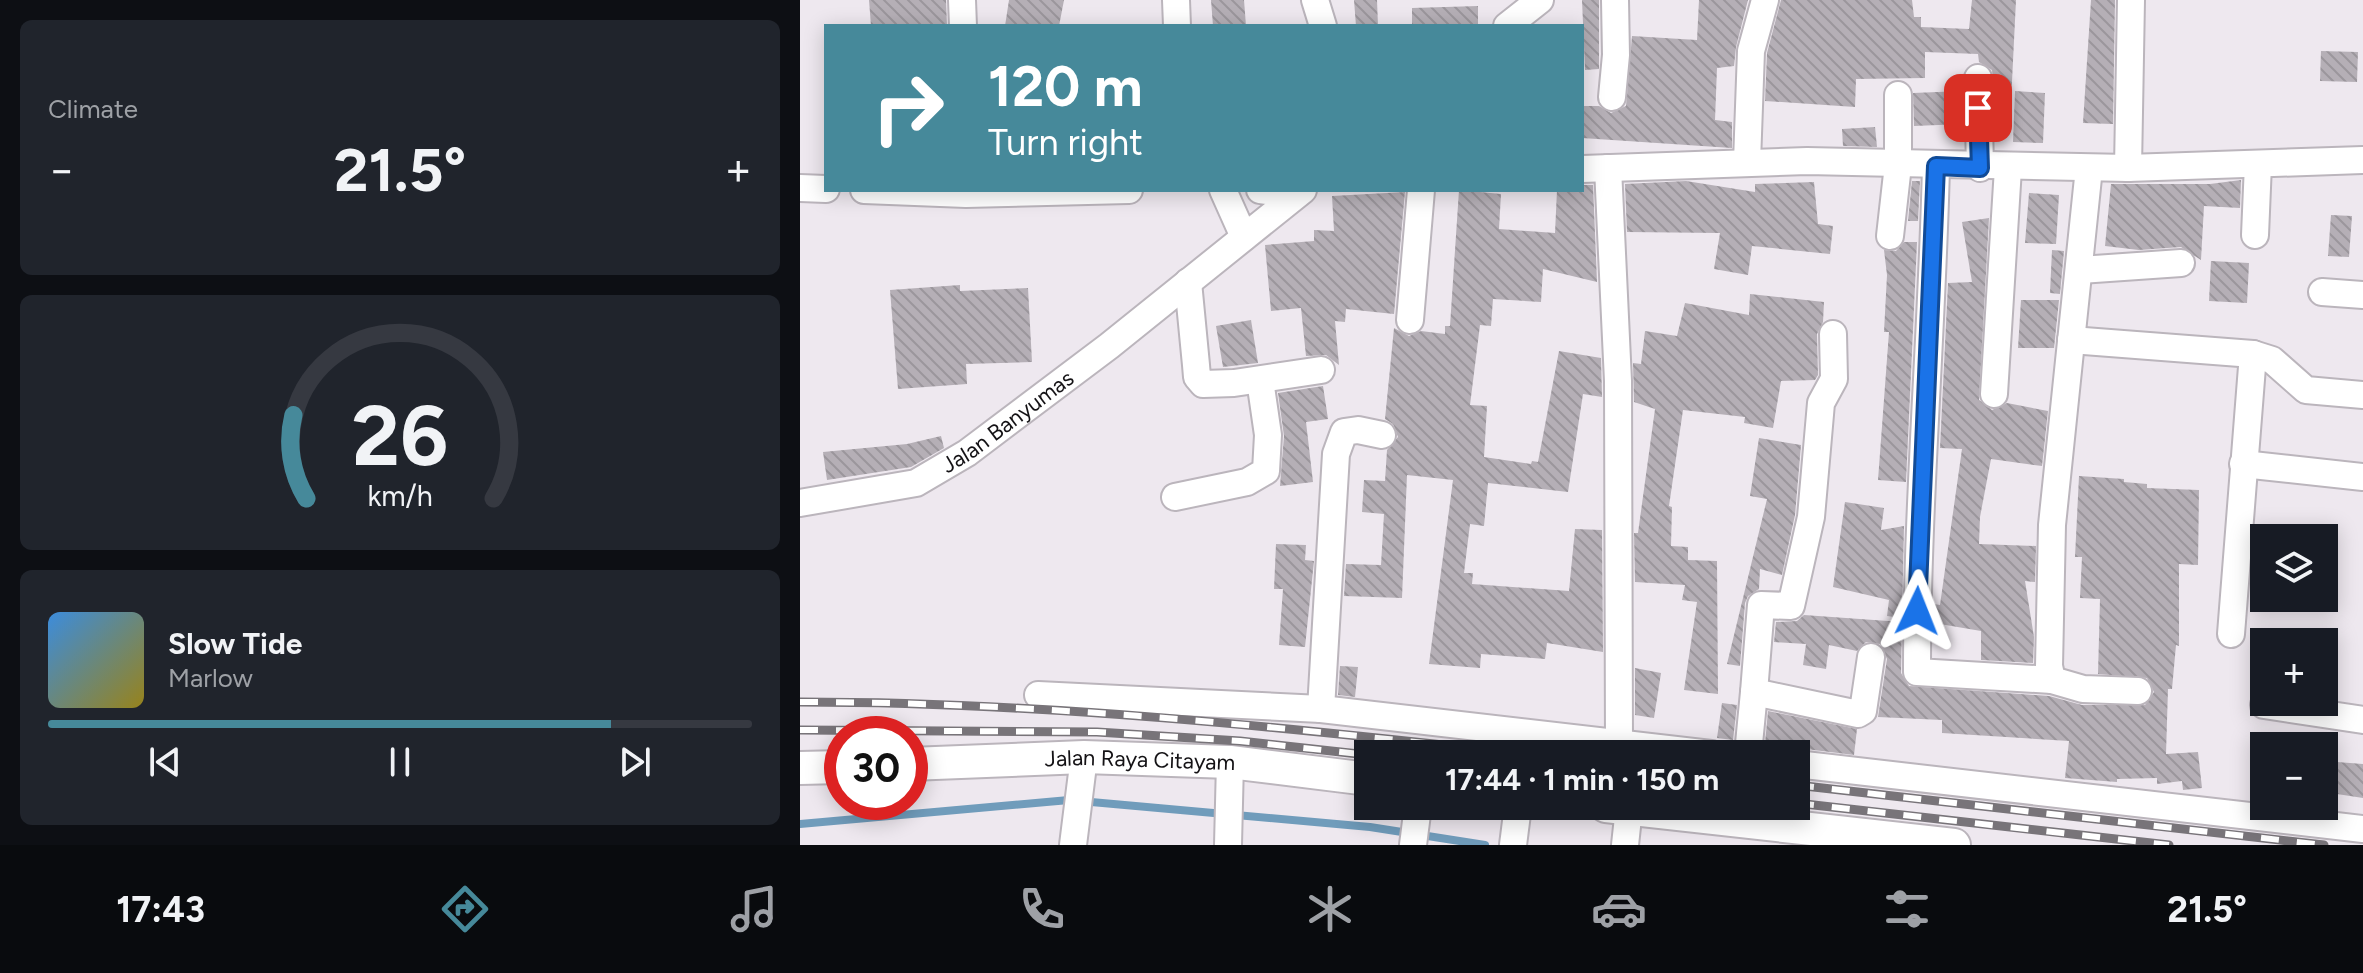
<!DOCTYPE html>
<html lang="en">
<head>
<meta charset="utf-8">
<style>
  :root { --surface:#171b24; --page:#20242c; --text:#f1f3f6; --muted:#9ea1a6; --line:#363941; --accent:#46899a }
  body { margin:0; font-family:Figtree,sans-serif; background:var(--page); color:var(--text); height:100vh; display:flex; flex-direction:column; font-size:30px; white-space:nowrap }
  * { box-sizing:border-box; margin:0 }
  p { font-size:26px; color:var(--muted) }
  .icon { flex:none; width:44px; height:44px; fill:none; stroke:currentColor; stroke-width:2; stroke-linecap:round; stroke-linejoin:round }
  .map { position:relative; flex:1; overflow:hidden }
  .details { display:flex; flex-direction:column; gap:20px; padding:20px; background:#0d0f14; width:800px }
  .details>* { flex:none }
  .hud { position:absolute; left:24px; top:24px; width:760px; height:168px; border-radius:0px; box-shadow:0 4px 20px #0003; background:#46899a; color:#fff; overflow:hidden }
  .tools { position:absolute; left:1450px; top:524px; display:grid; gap:16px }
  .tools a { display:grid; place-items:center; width:88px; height:88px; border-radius:0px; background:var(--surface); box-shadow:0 4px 20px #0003; font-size:40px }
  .speed { position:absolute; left:24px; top:716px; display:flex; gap:16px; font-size:40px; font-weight:700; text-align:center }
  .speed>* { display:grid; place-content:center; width:104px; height:104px; border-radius:50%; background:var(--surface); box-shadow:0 4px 20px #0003; line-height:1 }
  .speed .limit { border:12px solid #d22; background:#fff; color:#111 }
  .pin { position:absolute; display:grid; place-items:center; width:68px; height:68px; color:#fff; margin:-34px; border-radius:16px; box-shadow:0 4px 12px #0006 }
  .me { position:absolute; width:88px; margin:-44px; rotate:2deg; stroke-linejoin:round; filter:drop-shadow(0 0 6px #0008) }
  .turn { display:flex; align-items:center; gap:28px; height:168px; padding:0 32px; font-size:36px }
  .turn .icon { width:104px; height:104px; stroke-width:2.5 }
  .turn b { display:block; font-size:56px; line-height:68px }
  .big { font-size:60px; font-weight:700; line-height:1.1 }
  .details .card { flex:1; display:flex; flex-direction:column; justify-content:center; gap:12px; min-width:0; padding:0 28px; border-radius:12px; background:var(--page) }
  .details .dial { align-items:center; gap:0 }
  .dial svg { height:208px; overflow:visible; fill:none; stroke:var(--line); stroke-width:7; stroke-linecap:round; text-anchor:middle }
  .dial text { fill:var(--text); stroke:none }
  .song { display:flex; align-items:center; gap:24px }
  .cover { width:96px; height:96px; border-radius:12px; background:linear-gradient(135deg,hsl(210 70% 55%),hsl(50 70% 35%)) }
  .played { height:8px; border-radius:4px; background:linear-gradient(90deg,var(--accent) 80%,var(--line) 80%) }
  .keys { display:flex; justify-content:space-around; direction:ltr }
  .heat { display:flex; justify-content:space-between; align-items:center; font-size:44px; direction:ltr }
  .trip { position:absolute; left:554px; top:740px; width:456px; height:80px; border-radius:0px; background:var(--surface); box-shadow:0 4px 20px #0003; font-weight:700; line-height:80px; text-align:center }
  .tabs { display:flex; height:128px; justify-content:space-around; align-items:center; background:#090b0e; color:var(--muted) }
  .tabs .icon { width:56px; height:56px }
  .tabs .current { color:var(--accent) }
  .tabs b { font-size:36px; color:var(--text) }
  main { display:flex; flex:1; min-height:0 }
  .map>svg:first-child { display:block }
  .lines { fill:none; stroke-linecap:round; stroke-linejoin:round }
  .stream { stroke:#709cbb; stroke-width:8 }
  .building { fill:url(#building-back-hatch) }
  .minor-casing { stroke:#bbb5bc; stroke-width:30 }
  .major-casing { stroke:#bbb5bc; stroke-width:36 }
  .minor { stroke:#fff; stroke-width:26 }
  .major { stroke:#fff; stroke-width:32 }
  .rail-casing { stroke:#787479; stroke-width:9 }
  .rail { stroke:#fff; stroke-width:6; stroke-dasharray:18; stroke-linecap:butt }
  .route-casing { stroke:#114b97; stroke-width:20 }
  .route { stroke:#1a73e8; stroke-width:14 }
  .labels { text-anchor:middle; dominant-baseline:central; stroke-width:7; stroke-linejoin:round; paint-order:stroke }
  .street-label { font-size:22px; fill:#141215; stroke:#fff }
</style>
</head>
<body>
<main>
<section class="details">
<div class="card"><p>Climate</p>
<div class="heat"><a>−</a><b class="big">21.5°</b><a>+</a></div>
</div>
<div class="card dial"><svg viewBox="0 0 100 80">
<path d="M14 69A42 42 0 1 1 86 69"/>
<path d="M14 69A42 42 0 0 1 9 37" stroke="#46899a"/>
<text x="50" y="56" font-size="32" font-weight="700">26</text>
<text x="50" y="72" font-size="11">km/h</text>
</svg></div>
<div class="card">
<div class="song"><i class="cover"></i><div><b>Slow Tide</b><p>Marlow</p></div></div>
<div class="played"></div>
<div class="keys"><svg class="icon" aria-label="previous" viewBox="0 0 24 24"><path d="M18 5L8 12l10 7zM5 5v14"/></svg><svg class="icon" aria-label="pause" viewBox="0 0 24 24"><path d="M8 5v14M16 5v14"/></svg><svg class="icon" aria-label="next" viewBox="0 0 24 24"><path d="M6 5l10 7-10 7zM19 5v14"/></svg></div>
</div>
</section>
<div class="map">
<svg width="1563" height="845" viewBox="0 0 1563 845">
  <defs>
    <pattern id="building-back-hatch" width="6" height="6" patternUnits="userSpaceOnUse" patternTransform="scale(2)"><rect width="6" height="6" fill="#b5afb6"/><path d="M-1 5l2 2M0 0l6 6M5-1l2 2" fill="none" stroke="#9b969c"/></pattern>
  </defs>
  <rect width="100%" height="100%" fill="#eee8ef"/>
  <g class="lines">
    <polyline class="stream" points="0,824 269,800 570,827 685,845"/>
  </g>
  <g class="building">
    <polygon points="69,0 146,0 147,26 71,26"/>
    <polygon points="209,0 264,0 259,26 205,26"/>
    <polygon points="411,0 444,0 446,26 413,26"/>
    <polygon points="554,0 577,0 578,26 556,26"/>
    <polygon points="782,0 799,0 799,69 785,70"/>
    <polygon points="899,0 948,0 936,47 934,66 917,68 915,120 932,122 932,148 782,138 782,106 799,106 811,113 826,106 832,36 897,40"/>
    <polygon points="981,0 1112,0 1114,17 1121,17 1121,27 1169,29 1172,0 1216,0 1211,102 1195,101 1192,70 1179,62 1178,54 1125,52 1125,78 1056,79 1055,107 965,101 967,53"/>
    <polygon points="1291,0 1315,0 1313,124 1283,123"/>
    <polygon points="678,6 678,26 612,26 612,8"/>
    <polygon points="1521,51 1558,52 1557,82 1520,81"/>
    <polygon points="1162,91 1163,124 1114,126 1113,93"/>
    <polygon points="1215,91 1245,93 1243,143 1213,142"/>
    <polygon points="1075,127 1077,147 1043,146 1042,129"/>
    <polygon points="1441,180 1440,208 1404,206 1401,260 1381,247 1339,250 1305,246 1311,184 1410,184"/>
    <polygon points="886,181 955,192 955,184 1014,182 1018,224 1033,226 1030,254 952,246 948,275 914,269 920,233 827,232 825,184"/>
    <polygon points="1112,181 1120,181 1118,221 1108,221"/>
    <polygon points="782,185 793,185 797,282 743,269 741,302 693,299 691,326 680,325 670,405 687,406 684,457 731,464 732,461 738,462 759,351 801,358 802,397 783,394 768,492 688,483 684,526 670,524 664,573 673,573 672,584 769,591 775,529 802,530 803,652 747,643 745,659 681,654 680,668 629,664 653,480 607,475 602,598 544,596 546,564 581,565 584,514 562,512 564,480 585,481 587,450 598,437 593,424 585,419 594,328 609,336 621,331 645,334 645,326 650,326 659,190 701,194 699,229 755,233 757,190 782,190"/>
    <polygon points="605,192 594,314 546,309 545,322 535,321 539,365 526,355 506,356 501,308 471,311 465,245 514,241 514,230 534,231 532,196"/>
    <polygon points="1229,193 1259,195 1256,244 1225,243"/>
    <polygon points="1531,215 1552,216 1549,257 1528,256"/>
    <polygon points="1189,218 1179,400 1192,410 1207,403 1248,411 1242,466 1191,459 1180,517 1179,544 1236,546 1235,582 1225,581 1234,637 1233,663 1181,660 1181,631 1134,623 1134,604 1140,605 1162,449 1140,448 1148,283 1172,282 1162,222"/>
    <polygon points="1104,242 1117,242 1106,482 1078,480 1089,332 1084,332 1087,275 1084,250 1096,251"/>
    <polygon points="1252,250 1264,251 1260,294 1250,293"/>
    <polygon points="1411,261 1449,263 1447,303 1409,301"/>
    <polygon points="160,285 160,291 228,288 232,362 166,364 167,384 98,389 90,290"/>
    <polygon points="950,294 1024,302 1023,322 1017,334 1018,375 1015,380 981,381 973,428 944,423 945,417 883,410 869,506 872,507 871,546 888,547 888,560 917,561 918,694 884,690 897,602 882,600 885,585 835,582 834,533 838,533 855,409 834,402 833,363 841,364 845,331 877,336 885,303 949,315"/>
    <polygon points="1221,300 1259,300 1254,348 1218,348"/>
    <polygon points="451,320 458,363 423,367 416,326"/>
    <polygon points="523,386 528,419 506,422 513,482 480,486 484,436 478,393"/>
    <polygon points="141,436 144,448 111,467 27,480 23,452 107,444"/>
    <polygon points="959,438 1001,445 995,515 982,575 960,569 959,589 948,596 945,603 940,666 927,664 967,499 950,496"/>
    <polygon points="1279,476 1324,479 1324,482 1347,484 1347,488 1399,490 1398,565 1379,564 1379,646 1376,645 1372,689 1368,689 1366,754 1398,752 1402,788 1383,790 1382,781 1357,784 1357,778 1317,779 1317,782 1265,778 1269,741 1142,733 1142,720 1078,717 1087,659 1080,644 1066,642 1057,651 1029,645 1026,669 1003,665 1006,644 974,642 976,622 997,621 1004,615 1102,622 1101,673 1109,686 1249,696 1282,705 1345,705 1354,692 1347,678 1298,674 1300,599 1280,598 1282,557 1275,557"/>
    <polygon points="1045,502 1084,508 1081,530 1104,526 1102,618 1087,616 1089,600 1033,587"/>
    <polygon points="476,544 506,545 505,560 514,561 505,647 479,645 483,589 474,589"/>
    <polygon points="540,666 558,667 555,697 538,695"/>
    <polygon points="835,668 861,673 854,718 835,715"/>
    <polygon points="922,703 937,705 933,740 917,738"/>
    <polygon points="968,711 1057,729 1054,755 998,748 984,754 964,754"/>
    <polygon points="1524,761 1563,764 1563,798 1524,792"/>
  </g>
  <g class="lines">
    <g class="minor-casing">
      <g id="minor">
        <polyline points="162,0 163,26"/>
        <polyline points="376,0 377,26"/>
        <polyline points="515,0 523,26"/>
        <polyline points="707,26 740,0"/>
        <polyline points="1178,78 1180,168"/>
        <polyline points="812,97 816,55 815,0"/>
        <polyline points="947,162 951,51 965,0"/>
        <path d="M1136 166C1132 334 1117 503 1117 672L1252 680"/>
        <polyline points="808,168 818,381 819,744"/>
        <polyline points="1289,168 1252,525 1249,666 1252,680 1283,689 1338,691"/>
        <polyline points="1328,168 1331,0"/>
        <polyline points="782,169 1007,161 1328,168 1563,160"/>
        <polyline points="0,188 26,189"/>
        <polyline points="64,190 166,194 329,190"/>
        <polyline points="423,190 444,237"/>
        <polyline points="460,190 496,195"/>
        <polyline points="1455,235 1458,164"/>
        <polyline points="1090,236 1098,165 1098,95"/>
        <polyline points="1280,270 1381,263"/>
        <polyline points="388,282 396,365 397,377 403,384 434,383 521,370"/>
        <polyline points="1522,292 1563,295"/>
        <polyline points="610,320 621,190"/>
        <polyline points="1271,340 1453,354 1472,360 1506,390 1563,395"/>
        <polyline points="1194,394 1208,168"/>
        <polyline points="1443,464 1563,477"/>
        <polyline points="375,497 447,482 466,471 468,435 460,380"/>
        <path id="s1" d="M0 503 116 483 167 453 309 346 503 190"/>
        <polyline points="1431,634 1453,354"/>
        <polyline points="954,692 961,605 991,606 1011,517 1021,403 1034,379 1033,334"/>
        <polyline points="238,695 521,709 911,754"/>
        <polyline points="1464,705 1563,720"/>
        <polyline points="521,709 536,454 544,432 558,430 582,435"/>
        <polyline points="948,754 954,692 1058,714 1063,711 1071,657"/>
        <polyline points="996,764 1563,829"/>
        <polyline points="273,845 284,757"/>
        <polyline points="428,845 430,762"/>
        <polyline points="613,845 618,806"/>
        <polyline points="713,845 718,806"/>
        <polyline points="825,845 829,808"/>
      </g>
    </g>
    <g class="major-casing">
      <g id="major">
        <path id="s2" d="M110 764 284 757 430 762 568 779"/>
        <polyline points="0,768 42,767"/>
        <polyline points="806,806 1154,845"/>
      </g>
    </g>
    <use href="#minor" class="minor"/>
    <use href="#major" class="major"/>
    <g class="rail-casing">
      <g id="rail">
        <path d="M0 702C243 702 484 727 725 754"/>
        <polyline points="0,730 297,732 440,741 568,755"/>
        <polyline points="996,785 1524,845"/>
        <polyline points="996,803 1369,845"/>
      </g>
    </g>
    <use href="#rail" class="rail"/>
  </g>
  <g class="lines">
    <g class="route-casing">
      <polyline id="route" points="1117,611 1136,166 1180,168 1178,108"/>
    </g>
    <use href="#route" class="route"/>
  </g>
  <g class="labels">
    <g class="street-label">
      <text stroke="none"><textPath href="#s1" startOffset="228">Jalan Banyumas</textPath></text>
      <text stroke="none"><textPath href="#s2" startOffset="230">Jalan Raya Citayam</textPath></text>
    </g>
  </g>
</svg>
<div class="tools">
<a><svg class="icon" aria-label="layers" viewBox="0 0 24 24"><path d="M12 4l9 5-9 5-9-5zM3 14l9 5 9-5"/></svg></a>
<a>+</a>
<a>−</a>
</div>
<div class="speed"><div class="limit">30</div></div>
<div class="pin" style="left:1178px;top:108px;background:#d93025"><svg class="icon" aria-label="arrive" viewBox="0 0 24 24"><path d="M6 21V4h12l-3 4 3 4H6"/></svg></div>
<svg class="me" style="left:1117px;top:611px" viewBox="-20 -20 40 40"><path d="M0-17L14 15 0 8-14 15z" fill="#1a73e8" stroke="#fff" stroke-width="4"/></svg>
<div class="trip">17:44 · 1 min · 150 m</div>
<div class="hud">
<div class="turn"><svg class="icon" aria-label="right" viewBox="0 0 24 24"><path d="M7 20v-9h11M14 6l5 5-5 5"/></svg><div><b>120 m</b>Turn right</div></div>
</div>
</div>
</main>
<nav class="tabs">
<b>17:43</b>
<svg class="icon current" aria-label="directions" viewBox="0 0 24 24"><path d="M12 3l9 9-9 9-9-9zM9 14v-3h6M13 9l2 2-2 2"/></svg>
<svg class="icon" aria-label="music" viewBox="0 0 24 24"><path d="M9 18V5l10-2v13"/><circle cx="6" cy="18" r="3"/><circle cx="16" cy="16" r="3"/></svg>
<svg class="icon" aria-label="phone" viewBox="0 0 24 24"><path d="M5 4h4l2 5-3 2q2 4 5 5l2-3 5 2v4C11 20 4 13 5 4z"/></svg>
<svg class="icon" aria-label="climate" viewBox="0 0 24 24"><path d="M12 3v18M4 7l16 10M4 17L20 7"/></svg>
<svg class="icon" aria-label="car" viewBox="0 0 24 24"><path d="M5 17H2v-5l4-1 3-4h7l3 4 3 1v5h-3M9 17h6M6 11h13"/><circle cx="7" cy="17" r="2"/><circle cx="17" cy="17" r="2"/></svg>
<svg class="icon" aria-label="filters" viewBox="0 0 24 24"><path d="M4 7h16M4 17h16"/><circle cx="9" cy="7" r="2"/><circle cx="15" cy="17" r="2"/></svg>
<b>21.5°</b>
</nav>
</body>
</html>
